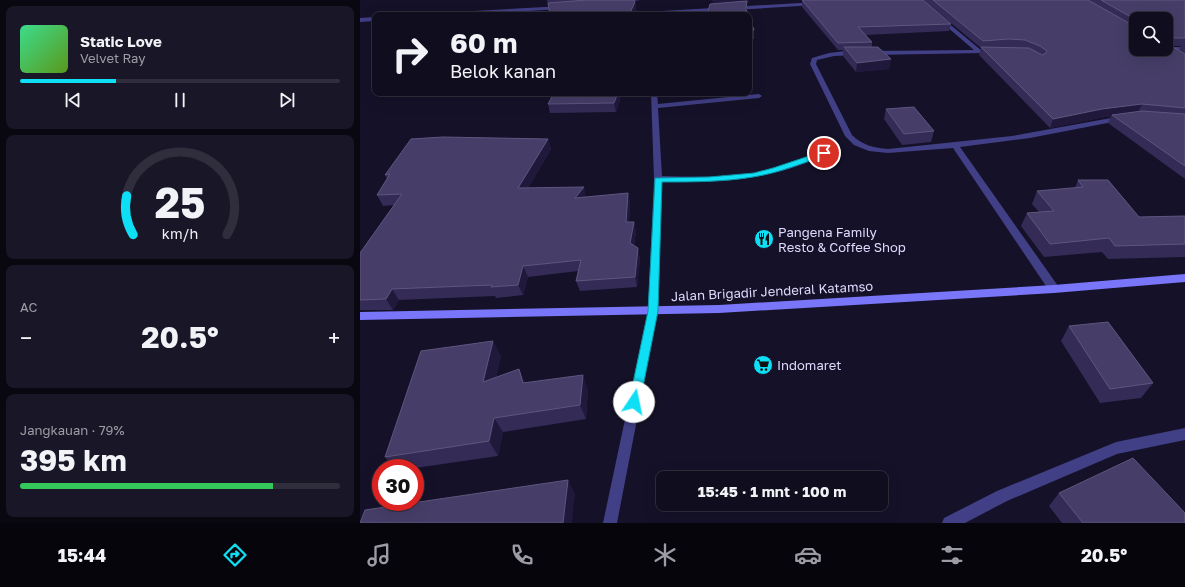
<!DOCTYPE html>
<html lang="id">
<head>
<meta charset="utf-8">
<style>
  :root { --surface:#100d1e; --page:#191627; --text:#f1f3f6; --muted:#9c9ca4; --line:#302d3c; --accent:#0fdff5 }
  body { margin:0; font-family:"Golos Text",sans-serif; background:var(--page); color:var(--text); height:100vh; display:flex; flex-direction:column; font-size:15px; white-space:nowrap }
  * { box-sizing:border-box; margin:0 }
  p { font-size:13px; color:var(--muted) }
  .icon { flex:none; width:22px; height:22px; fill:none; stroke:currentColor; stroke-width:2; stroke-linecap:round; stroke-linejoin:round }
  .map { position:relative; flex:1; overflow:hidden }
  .panel { display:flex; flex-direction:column; gap:6px; padding:6px; background:#090710; width:360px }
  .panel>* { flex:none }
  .top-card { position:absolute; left:12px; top:12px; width:380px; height:84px; border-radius:8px; box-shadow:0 4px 16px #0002,0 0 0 1px var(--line); background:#100d1e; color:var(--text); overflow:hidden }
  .fabs { position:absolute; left:769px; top:12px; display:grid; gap:8px }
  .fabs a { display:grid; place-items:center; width:44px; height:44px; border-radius:8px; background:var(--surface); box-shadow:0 4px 16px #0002,0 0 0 1px var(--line); font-size:20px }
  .speed { position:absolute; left:12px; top:459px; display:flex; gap:8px; font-size:20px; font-weight:700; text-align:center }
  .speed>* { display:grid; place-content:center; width:52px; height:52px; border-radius:50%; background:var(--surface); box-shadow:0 4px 16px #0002,0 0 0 1px var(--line); line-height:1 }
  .speed .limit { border:6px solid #d22; background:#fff; color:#111 }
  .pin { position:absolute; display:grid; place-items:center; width:34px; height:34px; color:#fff; margin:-17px; border:2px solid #fff; border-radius:50%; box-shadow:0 1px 4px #0007 }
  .me { position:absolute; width:44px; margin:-22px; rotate:11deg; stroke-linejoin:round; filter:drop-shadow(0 0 3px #0008) }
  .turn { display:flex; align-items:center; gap:14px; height:84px; padding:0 12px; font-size:18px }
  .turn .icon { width:52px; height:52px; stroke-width:2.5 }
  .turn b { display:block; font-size:28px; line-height:34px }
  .big { font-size:30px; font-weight:700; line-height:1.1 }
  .panel .card { flex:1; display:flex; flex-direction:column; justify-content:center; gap:6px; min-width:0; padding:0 14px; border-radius:8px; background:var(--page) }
  .panel .dial { align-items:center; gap:0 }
  .dial svg { height:104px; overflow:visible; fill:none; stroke:var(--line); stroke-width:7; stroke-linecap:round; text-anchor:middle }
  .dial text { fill:var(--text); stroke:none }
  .song { display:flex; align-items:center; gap:12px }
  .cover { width:48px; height:48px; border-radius:6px; background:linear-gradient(135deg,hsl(150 70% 55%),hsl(90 70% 35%)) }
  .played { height:4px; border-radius:2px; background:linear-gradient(90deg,var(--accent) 30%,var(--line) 30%) }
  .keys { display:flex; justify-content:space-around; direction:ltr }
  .heat { display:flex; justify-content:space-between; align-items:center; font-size:22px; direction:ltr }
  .charge { height:6px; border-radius:3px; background:linear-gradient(90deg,#34c759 79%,var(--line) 0) }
  .trip { position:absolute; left:296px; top:471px; width:232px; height:40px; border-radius:8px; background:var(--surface); box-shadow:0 4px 16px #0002,0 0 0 1px var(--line); font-weight:700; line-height:40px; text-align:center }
  .menu { display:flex; height:64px; justify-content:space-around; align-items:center; background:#06050c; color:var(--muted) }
  .menu .icon { width:28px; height:28px }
  .menu .on { color:var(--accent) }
  .menu b { font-size:18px; color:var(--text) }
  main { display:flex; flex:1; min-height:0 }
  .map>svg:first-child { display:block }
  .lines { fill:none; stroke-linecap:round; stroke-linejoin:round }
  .minor { fill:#413f85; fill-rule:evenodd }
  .secondary { fill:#7976f9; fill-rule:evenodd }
  .wall { fill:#342b56; fill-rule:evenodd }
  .shaded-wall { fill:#20193c }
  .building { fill:#463e68; stroke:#5e567f }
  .route { fill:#0fdff5; stroke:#0a919f }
  .labels { text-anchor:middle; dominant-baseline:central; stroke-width:4; stroke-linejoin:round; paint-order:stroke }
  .poi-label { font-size:13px; fill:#dedafd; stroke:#151128; text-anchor:start }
  .street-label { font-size:13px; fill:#dedafd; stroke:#151128 }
</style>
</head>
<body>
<main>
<section class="panel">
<div class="card">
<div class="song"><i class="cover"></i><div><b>Static Love</b><p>Velvet Ray</p></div></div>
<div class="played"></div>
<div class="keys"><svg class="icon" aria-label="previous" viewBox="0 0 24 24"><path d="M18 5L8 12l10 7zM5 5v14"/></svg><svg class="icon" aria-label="pause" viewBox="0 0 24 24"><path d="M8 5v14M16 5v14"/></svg><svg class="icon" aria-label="next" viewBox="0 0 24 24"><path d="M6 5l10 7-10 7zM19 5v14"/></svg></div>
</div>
<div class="card dial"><svg viewBox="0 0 100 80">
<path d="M14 69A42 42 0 1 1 86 69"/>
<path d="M14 69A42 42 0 0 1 9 39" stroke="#0fdff5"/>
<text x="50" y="56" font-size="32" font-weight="700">25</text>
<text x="50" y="72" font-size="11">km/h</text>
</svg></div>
<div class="card"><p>AC</p>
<div class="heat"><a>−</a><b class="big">20.5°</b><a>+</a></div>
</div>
<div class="card"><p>Jangkauan · 79%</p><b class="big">395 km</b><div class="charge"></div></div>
</section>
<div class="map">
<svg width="825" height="523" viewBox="0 0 825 523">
  <rect width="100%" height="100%" fill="#151128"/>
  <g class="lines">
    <g class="minor">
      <polygon points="259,0 280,0 261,3"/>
      <polygon points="457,2 458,3 455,5 294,15 282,14 285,12"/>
      <polygon points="203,6 204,7 201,9 103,15 76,15 79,13"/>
      <polygon points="15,17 15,21 0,22 0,18"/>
      <polygon points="581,17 622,51 622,53 512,55 509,53 512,51 614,50 579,20 579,18"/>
      <polygon points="806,47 825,47 825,51 805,51 802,49 806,49"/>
      <path d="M485 51H496L499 53 496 55 474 56 457 60 456 64 492 135C502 145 514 148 528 149L652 136 751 118 766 116V120H763L670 138 600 147 698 286 699 289 698 292H690L593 148 528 153 509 151 494 145 485 136 450 64 452 58 469 53Z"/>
      <path d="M291 93H297L298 104 399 94 402 96 399 98 298 108 302 176C336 177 370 178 403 171 423 167 442 158 461 151H467L468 153C462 159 450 161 443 164 394 182 353 182 302 182L298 311 257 523H243L288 311 294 179Z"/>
      <polygon points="825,428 825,440 757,454 647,501 605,523 582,523 584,518 637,491 756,442"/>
    </g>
    <polygon class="secondary" points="825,274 825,282 694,293 359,313 0,320 0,312 359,305 694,285"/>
  </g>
  <g class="wall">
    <polygon points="187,0 274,0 275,2 276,9 273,15 190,15"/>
    <polygon points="442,0 591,24 589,31 505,35 512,42 512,47 531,59 529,69 496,72 483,56 483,50 478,50 442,7"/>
    <path d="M563 0H825V179L748 123 751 116 739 118 690 128 619 55 621 48ZM776 19H806L776 49ZM810 46H821L819 51Z"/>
    <polygon points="389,17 394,30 394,39 389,39"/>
    <polygon points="262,93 256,112 190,113 188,104"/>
    <polygon points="526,109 574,131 571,142 542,145 524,119"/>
    <polygon points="188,139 191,149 168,188 226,197 268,193 270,204 269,222 274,222 276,232 274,245 280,258 277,287 220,291 216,281 218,271 168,277 163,295 136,298 135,296 39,300 33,310 0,310 0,253 34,205 23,206 17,195 27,179 25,175"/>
    <polygon points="718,180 779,217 825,216 825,257 748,259 742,252 684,257 661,226 667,213 679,212 672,204 677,191 715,188"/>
    <polygon points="709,326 793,383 781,398 740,403 701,341"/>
    <polygon points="141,356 136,377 166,383 228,390 226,419 143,432 138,456 55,468 35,468 25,457"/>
    <polygon points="699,493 825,523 702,523 689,506"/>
  </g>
  <g class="shaded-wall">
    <polygon points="352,0 389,0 388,3 387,3 387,15 353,5"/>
    <polygon points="275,2 276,9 273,15 269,15"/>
    <polygon points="810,38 806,46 806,40"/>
    <polygon points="531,59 529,69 496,72 497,63"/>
    <polygon points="258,93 262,93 256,112 254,103"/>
    <polygon points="782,104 778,113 752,115 751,116 739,118 690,128 693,119 742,109"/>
    <polygon points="188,139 191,149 162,198 158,188"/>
    <polygon points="224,187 226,197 215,198"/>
    <polygon points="268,193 270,204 268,233 266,222"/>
    <polygon points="274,222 276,232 272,254 270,243"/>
    <polygon points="278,248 280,258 277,287 275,277"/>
    <polygon points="163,266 168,277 163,295 158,285"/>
    <polygon points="32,289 39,300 33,310 26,299"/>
    <polygon points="133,341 141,356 132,397 123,382"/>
    <polygon points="159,369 166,384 163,383"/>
    <polygon points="223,375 228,390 226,419 220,405"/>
    <polygon points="134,418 143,432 138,456 129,441"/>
    <polygon points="208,480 215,494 212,523 203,523"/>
  </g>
  <g class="building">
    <polygon points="227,0 274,0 275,2 269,15 190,15 188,3"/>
    <polygon points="442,0 563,0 591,24 498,27 512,42 478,43"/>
    <polygon points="573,0 728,0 776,27 776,49 806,49 806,43 825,54 825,108 782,104 742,109 693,119 621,47 669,48 682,55 686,53 687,51 680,46 665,40 648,39 623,41"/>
    <polygon points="741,0 825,0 825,38 810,38 806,40 806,19 776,19 776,20"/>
    <polygon points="387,1 386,9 388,15 347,15 350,4"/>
    <polygon points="389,17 394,30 389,30"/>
    <polygon points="484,47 518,47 531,59 497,63"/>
    <polygon points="194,93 258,93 254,103 188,104"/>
    <polygon points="554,107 574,131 544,134 526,109"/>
    <polygon points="782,111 825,114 825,166 752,115"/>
    <polygon points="83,137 188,139 158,188 224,187 215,198 268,193 266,222 274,222 270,243 278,248 275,277 216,281 221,260 163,266 158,285 131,287 132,285 32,289 26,299 0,300 0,253 42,194 17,195 30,174 25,175 51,139"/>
    <polygon points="718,180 748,180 779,217 825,216 825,244 755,246 749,238 690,244 667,213 694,211 677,191 723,187"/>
    <polygon points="748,322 793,383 750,389 709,326"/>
    <polygon points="133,341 123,382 159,369 163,383 223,375 220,405 134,418 129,441 25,457 61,351"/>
    <polygon points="773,458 825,513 825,523 723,523 699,493"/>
    <polygon points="208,480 203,523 0,523 5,510"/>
  </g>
  <path class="route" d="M464 151 467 152V155C443 163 419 173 393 177 363 182 332 182 302 182L298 311 280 402 278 406 274 407 270 406 269 402 288 311 295 178 349 177 394 173 413 168Z"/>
  <defs>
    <g id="restaurant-disc" transform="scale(1)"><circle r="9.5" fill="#0fdff5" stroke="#151128"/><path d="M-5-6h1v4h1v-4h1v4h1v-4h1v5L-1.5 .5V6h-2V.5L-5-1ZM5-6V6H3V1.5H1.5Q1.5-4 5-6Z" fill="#111"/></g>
    <g id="supermarket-disc" transform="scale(1)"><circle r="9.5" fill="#0fdff5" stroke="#151128"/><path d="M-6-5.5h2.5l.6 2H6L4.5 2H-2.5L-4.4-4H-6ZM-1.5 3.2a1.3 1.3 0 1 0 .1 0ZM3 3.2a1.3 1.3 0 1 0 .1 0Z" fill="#111"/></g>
  </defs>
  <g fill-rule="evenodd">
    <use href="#restaurant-disc" x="404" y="239"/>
    <use href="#supermarket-disc" x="403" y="365"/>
  </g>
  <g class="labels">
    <g class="poi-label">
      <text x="418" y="232">Pangena Family<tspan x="418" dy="15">Resto &amp; Coffee Shop</tspan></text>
      <text x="417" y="365">Indomaret</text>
    </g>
    <g class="street-label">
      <text transform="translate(412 291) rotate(-3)">Jalan Brigadir Jenderal Katamso</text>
    </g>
  </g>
</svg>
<div class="fabs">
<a><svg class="icon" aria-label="search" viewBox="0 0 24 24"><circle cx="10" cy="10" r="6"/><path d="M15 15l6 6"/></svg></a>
</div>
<div class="speed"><div class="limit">30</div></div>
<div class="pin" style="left:464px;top:153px;background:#d93025"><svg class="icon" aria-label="arrive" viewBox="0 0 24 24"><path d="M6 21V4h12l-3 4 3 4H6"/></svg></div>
<svg class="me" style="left:274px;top:402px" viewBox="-20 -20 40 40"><circle r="19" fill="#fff"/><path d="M0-13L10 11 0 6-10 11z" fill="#0fdff5"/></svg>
<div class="trip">15:45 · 1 mnt · 100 m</div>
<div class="top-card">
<div class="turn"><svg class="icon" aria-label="right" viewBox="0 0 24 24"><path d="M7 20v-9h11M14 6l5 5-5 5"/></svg><div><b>60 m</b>Belok kanan</div></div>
</div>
</div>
</main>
<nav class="menu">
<b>15:44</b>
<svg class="icon on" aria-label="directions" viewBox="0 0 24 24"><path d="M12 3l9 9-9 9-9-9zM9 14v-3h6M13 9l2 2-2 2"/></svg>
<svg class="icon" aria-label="music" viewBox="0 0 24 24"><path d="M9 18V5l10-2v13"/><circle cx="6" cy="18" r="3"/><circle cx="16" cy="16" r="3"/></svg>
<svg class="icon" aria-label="phone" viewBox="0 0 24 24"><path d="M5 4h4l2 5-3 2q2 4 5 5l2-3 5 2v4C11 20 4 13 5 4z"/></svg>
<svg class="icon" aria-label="climate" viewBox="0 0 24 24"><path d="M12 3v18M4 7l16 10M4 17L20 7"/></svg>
<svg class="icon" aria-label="car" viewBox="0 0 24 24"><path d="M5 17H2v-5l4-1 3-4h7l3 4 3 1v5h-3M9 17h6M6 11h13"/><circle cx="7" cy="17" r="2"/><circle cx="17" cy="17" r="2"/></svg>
<svg class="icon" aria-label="filters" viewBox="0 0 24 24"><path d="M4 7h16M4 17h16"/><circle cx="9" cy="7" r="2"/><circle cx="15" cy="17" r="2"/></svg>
<b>20.5°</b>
</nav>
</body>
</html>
